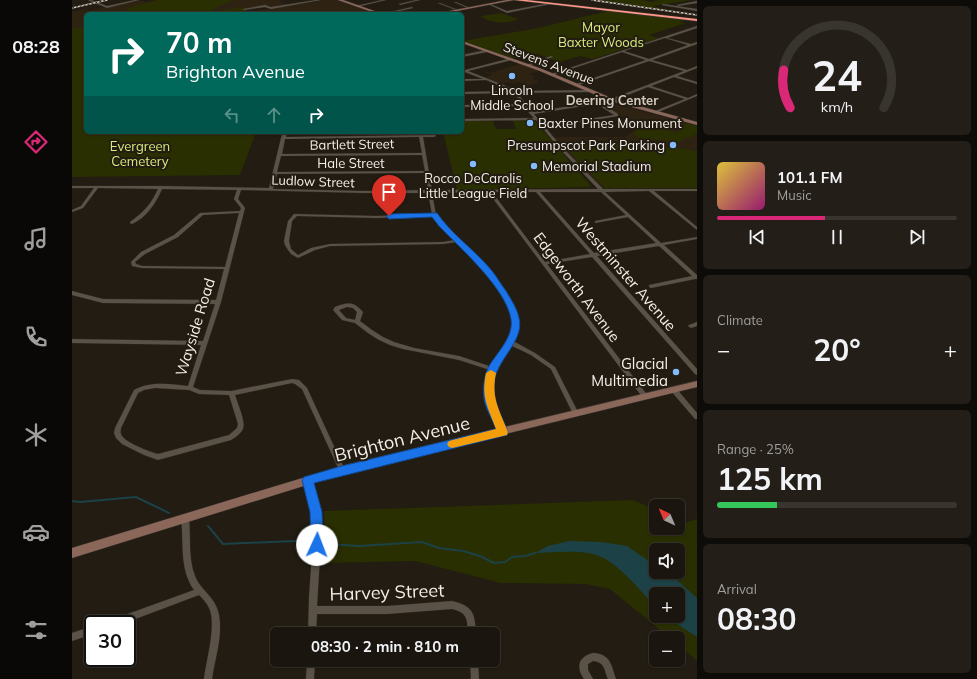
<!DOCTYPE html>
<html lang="en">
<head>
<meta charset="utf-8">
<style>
  :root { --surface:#1a150e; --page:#231e17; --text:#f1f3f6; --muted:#9f9f9e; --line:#38342e; --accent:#db2777 }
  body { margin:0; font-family:Mulish,sans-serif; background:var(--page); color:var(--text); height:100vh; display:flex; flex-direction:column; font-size:15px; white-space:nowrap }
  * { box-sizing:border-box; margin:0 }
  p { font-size:13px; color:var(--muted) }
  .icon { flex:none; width:22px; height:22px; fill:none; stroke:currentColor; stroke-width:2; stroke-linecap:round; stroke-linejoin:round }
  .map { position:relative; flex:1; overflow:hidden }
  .drawer { display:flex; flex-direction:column; gap:6px; padding:6px; background:#0e0c08; width:280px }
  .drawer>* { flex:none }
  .hud { position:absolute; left:12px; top:12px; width:380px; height:122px; border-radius:6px; box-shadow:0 1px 3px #0004,0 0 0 1px var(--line); background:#00695c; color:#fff; overflow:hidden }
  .needle { width:26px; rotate:316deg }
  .tools { position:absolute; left:577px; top:499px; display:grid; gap:8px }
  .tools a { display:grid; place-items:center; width:36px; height:36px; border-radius:6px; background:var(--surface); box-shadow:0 1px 3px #0004,0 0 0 1px var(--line); font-size:20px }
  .speed { position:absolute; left:12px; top:615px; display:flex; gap:8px; font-size:20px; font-weight:700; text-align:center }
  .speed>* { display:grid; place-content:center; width:52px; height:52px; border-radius:50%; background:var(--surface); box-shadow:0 1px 3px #0004,0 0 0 1px var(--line); line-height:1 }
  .speed .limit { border:2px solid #111; border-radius:6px; background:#fff; color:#111 }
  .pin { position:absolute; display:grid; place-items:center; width:34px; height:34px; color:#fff; margin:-41px -17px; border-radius:50% 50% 50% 0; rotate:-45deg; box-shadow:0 0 4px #0007 }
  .pin .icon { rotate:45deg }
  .me { position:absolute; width:44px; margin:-22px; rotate:2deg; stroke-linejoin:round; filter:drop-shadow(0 0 3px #0008) }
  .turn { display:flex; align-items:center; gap:14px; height:84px; padding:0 16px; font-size:18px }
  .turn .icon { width:52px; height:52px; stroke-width:2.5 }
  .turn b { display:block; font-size:28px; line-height:34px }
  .lanes { display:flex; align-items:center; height:38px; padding:0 16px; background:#0003; justify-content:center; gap:20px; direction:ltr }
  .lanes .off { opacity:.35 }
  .big { font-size:30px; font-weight:700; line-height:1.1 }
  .drawer .tile { flex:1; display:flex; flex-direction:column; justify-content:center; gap:6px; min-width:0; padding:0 14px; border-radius:6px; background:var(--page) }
  .drawer .dial { align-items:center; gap:0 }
  .dial svg { height:104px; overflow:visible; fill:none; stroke:var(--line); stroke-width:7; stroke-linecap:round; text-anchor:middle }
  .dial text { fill:var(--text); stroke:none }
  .song { display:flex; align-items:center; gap:12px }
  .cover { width:48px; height:48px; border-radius:6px; background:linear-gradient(135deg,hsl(50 70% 55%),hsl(320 70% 35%)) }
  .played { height:4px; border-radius:2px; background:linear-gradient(90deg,var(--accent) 45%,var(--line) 45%) }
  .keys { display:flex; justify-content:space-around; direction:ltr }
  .heat { display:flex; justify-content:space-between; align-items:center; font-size:22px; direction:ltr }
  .charge { height:6px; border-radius:3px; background:linear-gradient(90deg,#34c759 25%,var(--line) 0) }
  .trip { position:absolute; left:198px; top:627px; width:230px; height:40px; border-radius:6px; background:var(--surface); box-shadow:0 1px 3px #0004,0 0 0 1px var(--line); font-weight:700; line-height:40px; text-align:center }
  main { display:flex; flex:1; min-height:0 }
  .tabs { display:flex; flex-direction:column; width:72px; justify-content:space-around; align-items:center; background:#0a0806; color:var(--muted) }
  .tabs .icon { width:28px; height:28px }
  .tabs .selected { color:var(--accent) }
  .tabs b { font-size:18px; color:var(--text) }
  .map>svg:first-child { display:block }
  .built { fill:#2e2313 }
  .green { fill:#292f00; fill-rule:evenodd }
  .water { fill:#1c4146 }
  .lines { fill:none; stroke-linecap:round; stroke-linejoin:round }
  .stream { stroke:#1c4146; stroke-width:2 }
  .street-casing { stroke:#3a352f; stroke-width:0.5 }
  .secondary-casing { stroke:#3a352f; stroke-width:1 }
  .highway-casing { stroke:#3a352f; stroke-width:1 }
  .street { fill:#5a5247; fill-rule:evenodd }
  .secondary { fill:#8b675a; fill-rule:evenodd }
  .highway { fill:#fe9788; fill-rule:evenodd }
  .rail-casing { stroke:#d3cec7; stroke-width:1.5 }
  .rail { stroke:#221c12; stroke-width:1; stroke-dasharray:2; stroke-linecap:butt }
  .route { fill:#1a73e8; stroke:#114b97 }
  .slow { fill:#f59e0b }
  .poi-dot { fill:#83bcfb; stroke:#221c12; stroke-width:1.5 }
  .labels { text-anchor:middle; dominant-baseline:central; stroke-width:4; stroke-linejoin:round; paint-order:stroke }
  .far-park-label { font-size:13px; fill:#d8eb7d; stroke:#221c12 }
  .far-street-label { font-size:13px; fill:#f4efe8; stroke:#221c12 }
  .far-poi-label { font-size:13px; fill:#f4efe8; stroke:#221c12 }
  .far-neighbourhood-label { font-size:13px; font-weight:bold; fill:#d4cbbd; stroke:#221c12 }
  .street-label { font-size:15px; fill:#f4efe8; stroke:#221c12 }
  .poi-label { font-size:15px; fill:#f4efe8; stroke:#221c12; text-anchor:end }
  .near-street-label { font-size:18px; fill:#f4efe8; stroke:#221c12 }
</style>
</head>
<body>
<main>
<nav class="tabs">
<b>08:28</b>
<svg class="icon selected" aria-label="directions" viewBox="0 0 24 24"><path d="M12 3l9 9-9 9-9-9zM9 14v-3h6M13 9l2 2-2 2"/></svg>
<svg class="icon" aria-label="music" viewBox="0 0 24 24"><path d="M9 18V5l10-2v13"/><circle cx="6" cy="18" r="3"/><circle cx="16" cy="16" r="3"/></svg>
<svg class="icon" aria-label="phone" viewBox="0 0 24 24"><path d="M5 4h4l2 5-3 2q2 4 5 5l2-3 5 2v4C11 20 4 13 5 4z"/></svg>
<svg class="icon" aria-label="climate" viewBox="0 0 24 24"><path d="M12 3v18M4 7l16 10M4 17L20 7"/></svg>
<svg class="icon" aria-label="car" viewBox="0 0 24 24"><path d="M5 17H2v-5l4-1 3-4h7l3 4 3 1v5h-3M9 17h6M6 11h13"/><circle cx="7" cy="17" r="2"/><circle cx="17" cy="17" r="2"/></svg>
<svg class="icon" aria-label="filters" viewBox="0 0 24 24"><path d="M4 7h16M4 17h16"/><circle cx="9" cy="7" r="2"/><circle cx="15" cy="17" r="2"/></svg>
</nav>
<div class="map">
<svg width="625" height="679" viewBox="0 0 625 679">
  <rect width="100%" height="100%" fill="#221c12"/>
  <g class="built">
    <polygon points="67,0 76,3 88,0 216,0 208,1 215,5 201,7 197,5 140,14 14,14 14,31 0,29 0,12 17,8 12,12 60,1"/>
    <polygon points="253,0 264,0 298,12 289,14 179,14 176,12"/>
    <polygon points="448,64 467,71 458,74 464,77 460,78 468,82 456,86 446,82 441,84 436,82 428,84 412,78 420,75 407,69 418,73"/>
    <polygon points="535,102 625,126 625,187 530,188 480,137 554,137 567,126 527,103"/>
  </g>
  <g class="green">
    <polygon points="85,0 161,0 139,10 145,11 170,7 179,14 36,14 48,13 65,5"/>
    <polygon points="528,0 571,0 579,2 587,0 620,0 581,6 595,10"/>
    <polygon points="536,11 612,20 608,22 614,23 577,35 587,38 520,59 508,56 488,62 465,54 459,56 453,54 441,58 391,41 466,28"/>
    <path d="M429 13 446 19C436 24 418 24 409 16Z"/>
    <polygon points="14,26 14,132 184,132 168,175 0,177 0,29"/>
    <polygon points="562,119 604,133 615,123 625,126 625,133 618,138 615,137 608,142 566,138 561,133 571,126 561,120"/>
    <polygon points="462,120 519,186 517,187 385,190 371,132 390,132 390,121 421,121 424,129 444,129 441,121"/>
    <polygon points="565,144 614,149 625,152 625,188 533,188 491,145"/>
    <path d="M561 500 584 510V528H606V520L612 523 625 519V661L606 645V638H598L538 589 514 584 429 583 343 561 253 563 252 511ZM584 550H606V572H584ZM584 594H606V616H584Z"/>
  </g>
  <path class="water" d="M497 541 530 542 555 546 584 566V572H593L605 580 625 598V637L593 616H606V594H584V608C571 593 545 562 527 556 508 549 483 553 463 553L476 546Z"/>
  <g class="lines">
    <g class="stream">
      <polyline points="0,501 8,502 64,497 97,513"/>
      <polyline points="136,526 151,544 222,541 239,543"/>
      <polyline points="255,544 287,546 350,542 367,548 391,551 408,556 422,563 433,562 440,557 453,556 463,553"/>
    </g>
    <g class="street-casing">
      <g id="street">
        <polygon points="16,0 19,0 35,6 63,0 67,0 35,8"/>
        <polygon points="244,0 249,0 199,9 193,7 172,10 171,9 193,5 199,7"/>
        <polygon points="310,0 314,0 285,7 284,6"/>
        <polygon points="344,0 348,0 328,5 327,4"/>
        <polygon points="625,1 625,3 606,6 605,5"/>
        <polygon points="382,2 384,2 398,8 396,8"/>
        <polygon points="366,3 368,3 386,10 384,10"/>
        <polygon points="478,3 479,4 435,13 416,4 418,4 435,11"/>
        <polygon points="591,4 625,9 625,11 590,5"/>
        <polygon points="340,7 341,8 314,14 310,14"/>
        <path d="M625 26V28L595 38 619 44 625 42V44L580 60 615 70 625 66V68L605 76 625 82V84L602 77 579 86 616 98 625 94V96L584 113H583V111L613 99 576 87 538 102 529 103 546 114V116L474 128 488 145 531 189H625V191H582L625 227V230L577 191 533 192 589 243 625 237V239L592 245 625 275V279H623L579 288 577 287V285L620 276 587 246 525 256 625 369V375L623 374 520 257 475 264 576 396 575 398H571L416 192 360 193 364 215 371 223C394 246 446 290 447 324 447 330 444 336 441 341L463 353 483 367 507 414 506 416H502L479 369 459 355 438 345C414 381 417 394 434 432L433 434 431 435 429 434C419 414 409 392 418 370L387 360 331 349 318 345 307 340 296 333 283 323 270 320 261 310 263 307C275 302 282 301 291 312L288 321 300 330 311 337 322 342 342 348 387 356 420 367C426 354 438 342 441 329 447 302 403 260 385 242L371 244 258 246 243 250 226 258 219 254 216 250 213 245 212 241 216 221 222 214 305 216 360 214 356 193H292L169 190 166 199 173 208 149 302 121 387 128 390 159 391 220 379 227 380 235 388 273 470 272 472 270 473 268 472 230 389 223 384 220 383 163 395C165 402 174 422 171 429 169 433 163 438 159 440L86 460 72 455 50 444 44 438 42 433 43 428 62 390C79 381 97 384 116 386L129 345 0 343V339L131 341 143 304 31 303 0 295V291L31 299 144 300 152 269 70 268 60 266 59 262 69 252 102 235 128 213 168 211 169 208 162 199 165 190 90 189C84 203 74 218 60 224L58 223V222C71 213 80 203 86 189L26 188 11 208 0 212V210L9 206 22 188H0V186H89L197 188 209 138 211 132H215L214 137 363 135 364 136 362 137H351L360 190 526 189 486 147 464 120 390 121V119L462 118 458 114 452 106 390 107V105L451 104 442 93 390 94V92L440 91 414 80 390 81V79H411L390 71V69L393 70 439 58 440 60 396 71 442 89 444 91 519 90 521 91 519 92 445 93 461 112 536 100 612 71 577 61 504 86V84L574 60 550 52 481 75 479 74ZM593 38 616 45 577 59 552 51ZM525 104 542 115 472 126 462 114ZM347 137 350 153 210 154 213 139ZM350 155 353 171 205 172 209 156ZM353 173 356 190 292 191 201 189 205 174ZM420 192H464L518 254 473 262ZM468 192H529L554 215 523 221V223L556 217 584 243 522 253ZM167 213 153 267 70 266 64 264 63 262 73 254 106 237 131 215ZM225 216 305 218 361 216 367 225 383 240 371 242 258 244 239 248 226 255 219 249 217 241 220 221ZM275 307 281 308 285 312 283 320 274 318 267 310ZM83 388 117 390 127 394 157 395 166 424 165 428 157 435 86 454C78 452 51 442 49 434 48 432 49 430 49 428L66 393 72 390Z"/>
        <polygon points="414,50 415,52 390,57 390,55"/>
        <polygon points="479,56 481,57 456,66 454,65"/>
        <polygon points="625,322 625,326 619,328 616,326 617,325"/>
        <polygon points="599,387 603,387 625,413 625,419 623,419 599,391 598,389"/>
        <path d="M236 477 238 478 239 480 248 512 250 525 245 606H315L380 601C401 606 403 613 404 634H396C395 619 396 613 380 609L315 614H245L244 634H236L237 597 242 525 240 512 233 480 234 478Z"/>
        <path d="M113 515 116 516 117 518C119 536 116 559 123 576 129 591 144 597 147 615 151 636 143 658 140 679H132C134 661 145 624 137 608 135 603 131 599 127 595L50 624H35L36 621 39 620 122 590C107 569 112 542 109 518L110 516Z"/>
        <polygon points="21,626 21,634 0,641 0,633"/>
        <path d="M521 653C539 654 539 665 544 679H536C532 670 533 662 521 661L516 664V670L521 679H512C504 667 506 657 521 653Z"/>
        <polygon points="235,660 243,660 242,679 234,679"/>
        <polygon points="398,660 406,660 407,679 399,679"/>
      </g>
    </g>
    <g class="secondary-casing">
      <g id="secondary">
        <polygon points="266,0 271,0 311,14 306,14"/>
        <polygon points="435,0 442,0 369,14 362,14"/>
        <polygon points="390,41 470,69 542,99 625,122 625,125 538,101 468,71 390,43"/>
        <polygon points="625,381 625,387 270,474 0,558 0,548 270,466"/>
      </g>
    </g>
    <g class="highway-casing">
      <polygon id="highway" points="442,0 455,0 625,19 625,21"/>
    </g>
    <use href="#street" class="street"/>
    <use href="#secondary" class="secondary"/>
    <use href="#highway" class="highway"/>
    <g class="rail-casing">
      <g id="rail">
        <polyline points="520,0 625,15"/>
        <polyline points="0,8 35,0"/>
      </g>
    </g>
    <use href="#rail" class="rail"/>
  </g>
  <path class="route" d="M362 213H365C380 235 403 250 420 271 425 277 429 285 434 291 439 300 445 308 447 318 453 342 422 361 422 385 421 402 430 417 436 432L435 435 431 436 242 483 250 512 251 545 249 549 245 551 240 549 239 545 238 512 230 480 232 477 270 466 424 429C421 420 413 408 412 398 411 388 412 377 416 368 424 353 442 338 439 319 434 288 388 248 367 226L360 217 317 219 314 216 317 214Z"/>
  <path class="slow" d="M419 370 424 373C419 398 427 409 436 432L435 435 380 448 377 447 375 444 377 441 424 429C416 407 409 397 414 373Z"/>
  <g class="poi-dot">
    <circle cx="440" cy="76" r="4"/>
    <circle cx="458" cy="123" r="4"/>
    <circle cx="601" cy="145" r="4"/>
    <circle cx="401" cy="164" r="4"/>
    <circle cx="462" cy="166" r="4"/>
    <circle cx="604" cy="372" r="4"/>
  </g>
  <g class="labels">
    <g class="far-park-label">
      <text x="529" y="27">Mayor<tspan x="529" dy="15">Baxter Woods</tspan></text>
      <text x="68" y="146">Evergreen<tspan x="68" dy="15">Cemetery</tspan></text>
    </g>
    <g class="far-street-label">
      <text transform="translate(477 63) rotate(21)">Stevens Avenue</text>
      <text transform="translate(280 144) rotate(-1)">Bartlett Street</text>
      <text x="279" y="163">Hale Street</text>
      <text transform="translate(241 181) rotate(2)">Ludlow Street</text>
    </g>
    <g class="far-poi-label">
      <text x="440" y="90">Lincoln<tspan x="440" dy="15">Middle School</tspan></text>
      <text x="466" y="123" text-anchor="start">Baxter Pines Monument</text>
      <text x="593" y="145" text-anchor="end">Presumpscot Park Parking</text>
      <text x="470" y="166" text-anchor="start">Memorial Stadium</text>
      <text x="401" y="178">Rocco DeCarolis<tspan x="401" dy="15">Little League Field</tspan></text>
    </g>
    <g class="far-neighbourhood-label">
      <text x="540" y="100">Deering Center</text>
    </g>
    <g class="street-label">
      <text transform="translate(554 274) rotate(49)">Westminster Avenue</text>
      <text transform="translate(505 287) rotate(53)">Edgeworth Avenue</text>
      <text transform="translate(123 327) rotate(-73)">Wayside Road</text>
    </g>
    <g class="poi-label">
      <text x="596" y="363">Glacial<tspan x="596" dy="17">Multimedia</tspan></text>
    </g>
    <g class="near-street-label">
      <text transform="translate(330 439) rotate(-14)">Brighton Avenue</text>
      <text transform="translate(315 592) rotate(-2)">Harvey Street</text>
    </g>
  </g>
</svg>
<div class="tools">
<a><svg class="needle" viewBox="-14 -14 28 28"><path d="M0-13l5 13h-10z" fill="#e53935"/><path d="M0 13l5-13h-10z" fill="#9f9f9e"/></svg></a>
<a><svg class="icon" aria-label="sound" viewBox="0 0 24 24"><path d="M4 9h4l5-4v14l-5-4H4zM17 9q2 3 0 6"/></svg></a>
<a>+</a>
<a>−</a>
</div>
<div class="speed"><div class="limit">30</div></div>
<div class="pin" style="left:317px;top:216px;background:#d93025"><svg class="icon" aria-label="arrive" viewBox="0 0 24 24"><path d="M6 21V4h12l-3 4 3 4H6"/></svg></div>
<svg class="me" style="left:245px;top:545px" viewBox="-20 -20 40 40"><circle r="19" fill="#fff"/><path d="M0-13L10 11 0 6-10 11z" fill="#1a73e8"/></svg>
<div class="trip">08:30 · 2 min · 810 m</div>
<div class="hud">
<div class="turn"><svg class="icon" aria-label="right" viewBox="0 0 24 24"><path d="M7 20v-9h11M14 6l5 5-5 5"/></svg><div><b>70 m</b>Brighton Avenue</div></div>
<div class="lanes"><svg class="icon off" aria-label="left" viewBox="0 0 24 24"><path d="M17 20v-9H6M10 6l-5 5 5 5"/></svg><svg class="icon off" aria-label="ahead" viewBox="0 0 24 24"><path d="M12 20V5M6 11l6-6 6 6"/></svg><svg class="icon" aria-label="right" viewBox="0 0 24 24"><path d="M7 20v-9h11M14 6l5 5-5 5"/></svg></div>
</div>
</div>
<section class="drawer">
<div class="tile dial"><svg viewBox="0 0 100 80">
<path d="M14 69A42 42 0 1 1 86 69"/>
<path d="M14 69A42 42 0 0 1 9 40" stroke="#db2777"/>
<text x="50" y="56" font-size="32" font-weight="700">24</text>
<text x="50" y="72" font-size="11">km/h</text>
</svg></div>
<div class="tile">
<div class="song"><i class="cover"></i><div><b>101.1 FM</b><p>Music</p></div></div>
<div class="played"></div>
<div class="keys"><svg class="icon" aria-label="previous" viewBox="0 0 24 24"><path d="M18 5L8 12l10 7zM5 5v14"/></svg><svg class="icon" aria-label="pause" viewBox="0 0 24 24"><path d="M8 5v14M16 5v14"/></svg><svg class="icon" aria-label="next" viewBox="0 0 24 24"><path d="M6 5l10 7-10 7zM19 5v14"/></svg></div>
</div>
<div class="tile"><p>Climate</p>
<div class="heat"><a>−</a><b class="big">20°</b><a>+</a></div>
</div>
<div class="tile"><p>Range · 25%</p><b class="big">125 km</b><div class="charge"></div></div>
<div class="tile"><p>Arrival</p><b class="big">08:30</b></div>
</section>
</main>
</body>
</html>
